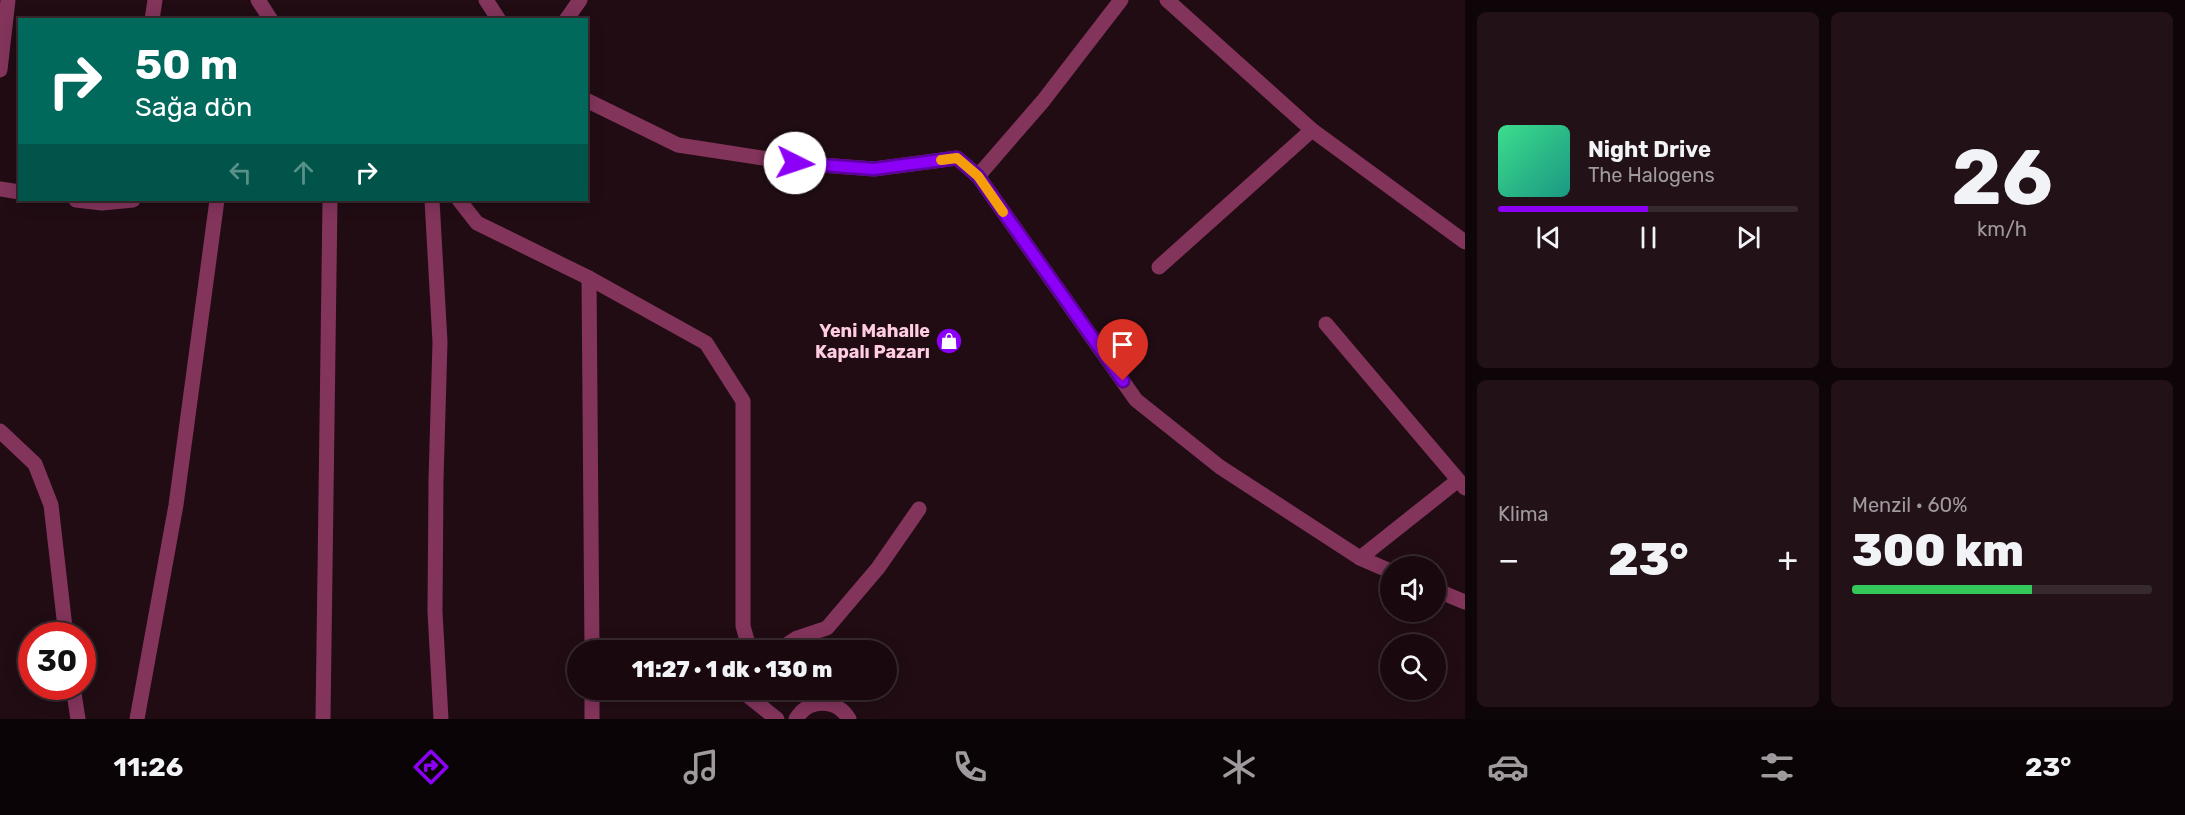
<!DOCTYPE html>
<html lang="tr">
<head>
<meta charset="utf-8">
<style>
  :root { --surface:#19090f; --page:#221218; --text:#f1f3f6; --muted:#9f9a9e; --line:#372a2f; --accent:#8d00f7 }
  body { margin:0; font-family:Rubik,sans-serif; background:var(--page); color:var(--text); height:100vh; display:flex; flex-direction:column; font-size:22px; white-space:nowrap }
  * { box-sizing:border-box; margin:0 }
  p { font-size:20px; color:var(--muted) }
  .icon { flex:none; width:33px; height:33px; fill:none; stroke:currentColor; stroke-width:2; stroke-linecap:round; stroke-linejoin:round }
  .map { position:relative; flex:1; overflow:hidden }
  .side { display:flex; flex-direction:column; gap:12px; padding:12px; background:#0e0508; width:720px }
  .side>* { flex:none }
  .guide { position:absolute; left:18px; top:18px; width:570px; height:183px; border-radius:0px; box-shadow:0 3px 15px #0003,0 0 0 2px var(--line); background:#00695c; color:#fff; overflow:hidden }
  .fabs { position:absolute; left:1380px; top:556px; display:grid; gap:12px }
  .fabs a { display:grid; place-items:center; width:66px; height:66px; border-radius:50%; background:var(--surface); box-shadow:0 3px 15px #0003,0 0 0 2px var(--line); font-size:30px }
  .speed { position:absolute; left:18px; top:622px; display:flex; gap:12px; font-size:30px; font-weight:700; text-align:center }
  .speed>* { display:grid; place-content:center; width:78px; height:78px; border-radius:50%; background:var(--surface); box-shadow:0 3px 15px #0003,0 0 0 2px var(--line); line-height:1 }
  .speed .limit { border:9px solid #d22; background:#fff; color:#111 }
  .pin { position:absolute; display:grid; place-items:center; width:51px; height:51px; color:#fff; margin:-62px -26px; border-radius:50% 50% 50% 0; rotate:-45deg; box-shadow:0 0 6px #0007 }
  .pin .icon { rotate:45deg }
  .me { position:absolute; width:66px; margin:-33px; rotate:94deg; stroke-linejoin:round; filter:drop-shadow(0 0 4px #0008) }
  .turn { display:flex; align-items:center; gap:21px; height:126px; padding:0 18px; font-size:27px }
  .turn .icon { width:78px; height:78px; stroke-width:2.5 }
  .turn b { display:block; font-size:42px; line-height:51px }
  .lanes { display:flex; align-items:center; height:57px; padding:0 18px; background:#0003; justify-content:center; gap:30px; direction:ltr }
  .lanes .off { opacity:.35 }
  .big { font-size:45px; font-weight:800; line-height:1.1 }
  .side .card { flex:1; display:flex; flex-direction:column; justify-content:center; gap:9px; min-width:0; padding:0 21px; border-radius:9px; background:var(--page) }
  .side .dial { align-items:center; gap:0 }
  .dial b { font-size:78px; line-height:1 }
  .song { display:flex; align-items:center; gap:18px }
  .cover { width:72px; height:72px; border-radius:9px; background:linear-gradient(135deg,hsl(150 70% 55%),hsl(170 70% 35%)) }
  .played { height:6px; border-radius:3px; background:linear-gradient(90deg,var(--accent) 50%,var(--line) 50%) }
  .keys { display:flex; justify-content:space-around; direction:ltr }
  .heat { display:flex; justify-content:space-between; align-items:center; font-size:33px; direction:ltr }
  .charge { height:9px; border-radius:4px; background:linear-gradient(90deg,#34c759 60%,var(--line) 0) }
  .side .tiles { flex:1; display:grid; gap:12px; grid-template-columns:repeat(2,1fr) }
  .trip { position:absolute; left:567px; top:640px; width:330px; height:60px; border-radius:30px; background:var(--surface); box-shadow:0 3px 15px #0003,0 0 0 2px var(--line); font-weight:800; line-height:60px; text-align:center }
  .tabs { display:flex; height:96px; justify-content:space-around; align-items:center; background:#0a0406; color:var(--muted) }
  .tabs .icon { width:42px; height:42px }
  .tabs .current { color:var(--accent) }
  .tabs b { font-size:27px; color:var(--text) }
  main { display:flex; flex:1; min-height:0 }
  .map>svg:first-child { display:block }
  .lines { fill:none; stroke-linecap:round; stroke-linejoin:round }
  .minor { stroke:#83345b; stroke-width:15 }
  .route-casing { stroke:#5c00a1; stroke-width:15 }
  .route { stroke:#8d00f7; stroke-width:10 }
  .slow { stroke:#f59e0b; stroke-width:10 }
  .labels { text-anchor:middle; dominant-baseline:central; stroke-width:6; stroke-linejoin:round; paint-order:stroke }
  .poi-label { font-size:18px; font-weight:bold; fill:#ffcce1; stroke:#210c14; text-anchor:end }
</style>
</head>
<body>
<main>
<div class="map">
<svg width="1465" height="719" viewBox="0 0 1465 719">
  <rect width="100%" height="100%" fill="#210c14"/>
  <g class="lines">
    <g class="minor">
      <polyline points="258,0 271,20"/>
      <polyline points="486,0 499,20"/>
      <polyline points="1167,0 1312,130 1465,242"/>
      <polyline points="152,20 155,0"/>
      <polyline points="566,20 580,0"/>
      <polyline points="0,70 8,0"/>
      <polyline points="586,100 678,145 795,163 874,169 957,158 978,176 1136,400 1220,467 1360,558 1390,571"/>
      <polyline points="978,176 1043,101 1121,0"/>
      <polyline points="0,189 20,192"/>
      <polyline points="76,200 102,203 133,200"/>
      <polyline points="432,200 440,342 436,480 435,612 441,719"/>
      <polyline points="459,200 477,223 589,278 706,343 743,401 743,626 750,651"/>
      <polyline points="1159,267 1312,130"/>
      <polyline points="589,278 592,651"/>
      <polyline points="1326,324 1465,488"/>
      <polyline points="0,431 35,464 51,505 66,636"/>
      <polyline points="1360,558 1457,481"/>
      <polyline points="1436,590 1465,602"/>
      <polyline points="777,651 797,638 827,628 878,568 919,509"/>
      <polyline points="73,687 78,719"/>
      <polyline points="592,690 592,719"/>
      <polyline points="744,690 743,692 777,719"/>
      <polyline points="137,719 176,505 217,200"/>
      <polyline points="323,719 330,200"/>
      <path d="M796 719C808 698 837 698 849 719"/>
    </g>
  </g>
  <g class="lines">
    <g class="route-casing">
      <polyline id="route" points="795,163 874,169 957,158 978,176 1123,381"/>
    </g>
    <use href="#route" class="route"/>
    <polyline class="slow" points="941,160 957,158 978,176 1003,212"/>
  </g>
  <defs>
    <g id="shop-disc" transform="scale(1.35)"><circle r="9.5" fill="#8d00f7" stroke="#210c14"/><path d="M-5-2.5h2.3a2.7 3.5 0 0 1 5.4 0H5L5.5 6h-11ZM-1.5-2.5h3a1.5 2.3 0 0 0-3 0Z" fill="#fff"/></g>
  </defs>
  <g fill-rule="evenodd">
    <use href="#shop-disc" x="949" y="341"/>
  </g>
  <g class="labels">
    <g class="poi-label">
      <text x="930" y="331">Yeni Mahalle<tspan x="930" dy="21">Kapalı Pazarı</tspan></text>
    </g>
  </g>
</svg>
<div class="fabs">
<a><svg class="icon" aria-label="sound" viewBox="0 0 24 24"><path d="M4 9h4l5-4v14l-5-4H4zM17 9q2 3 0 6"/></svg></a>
<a><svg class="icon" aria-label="search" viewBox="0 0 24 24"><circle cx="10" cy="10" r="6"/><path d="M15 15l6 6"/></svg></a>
</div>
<div class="speed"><div class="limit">30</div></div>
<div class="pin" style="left:1123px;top:381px;background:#d93025"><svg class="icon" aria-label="arrive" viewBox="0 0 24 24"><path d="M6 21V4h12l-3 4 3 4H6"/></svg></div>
<svg class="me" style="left:795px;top:163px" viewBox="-20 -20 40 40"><circle r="19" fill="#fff"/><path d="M0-13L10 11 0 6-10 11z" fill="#8d00f7"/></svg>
<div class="trip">11:27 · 1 dk · 130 m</div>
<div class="guide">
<div class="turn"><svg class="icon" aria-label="right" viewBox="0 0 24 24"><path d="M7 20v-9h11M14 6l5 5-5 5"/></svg><div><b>50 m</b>Sağa dön</div></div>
<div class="lanes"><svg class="icon off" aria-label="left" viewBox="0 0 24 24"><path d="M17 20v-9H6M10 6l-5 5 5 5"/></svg><svg class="icon off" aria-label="ahead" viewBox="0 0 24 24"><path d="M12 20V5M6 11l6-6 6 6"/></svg><svg class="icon" aria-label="right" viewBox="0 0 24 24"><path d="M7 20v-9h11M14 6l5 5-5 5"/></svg></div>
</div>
</div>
<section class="side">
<div class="tiles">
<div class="card">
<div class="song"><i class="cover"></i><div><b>Night Drive</b><p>The Halogens</p></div></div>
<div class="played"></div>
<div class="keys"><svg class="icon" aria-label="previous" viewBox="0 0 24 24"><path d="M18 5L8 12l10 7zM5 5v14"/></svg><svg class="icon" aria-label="pause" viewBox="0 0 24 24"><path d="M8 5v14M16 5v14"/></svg><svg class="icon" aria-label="next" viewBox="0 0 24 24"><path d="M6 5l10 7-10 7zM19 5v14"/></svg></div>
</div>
<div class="card dial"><b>26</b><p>km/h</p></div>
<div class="card"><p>Klima</p>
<div class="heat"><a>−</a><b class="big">23°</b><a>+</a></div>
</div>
<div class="card"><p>Menzil · 60%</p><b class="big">300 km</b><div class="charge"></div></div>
</div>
</section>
</main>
<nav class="tabs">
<b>11:26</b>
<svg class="icon current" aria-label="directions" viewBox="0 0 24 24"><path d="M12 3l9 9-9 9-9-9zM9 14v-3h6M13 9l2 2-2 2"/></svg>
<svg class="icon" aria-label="music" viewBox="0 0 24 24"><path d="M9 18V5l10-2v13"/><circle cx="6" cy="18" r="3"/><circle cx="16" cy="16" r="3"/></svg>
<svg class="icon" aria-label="phone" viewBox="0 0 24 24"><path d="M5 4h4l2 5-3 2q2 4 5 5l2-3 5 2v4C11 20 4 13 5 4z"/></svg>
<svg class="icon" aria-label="climate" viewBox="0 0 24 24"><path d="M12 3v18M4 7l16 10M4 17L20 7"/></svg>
<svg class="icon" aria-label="car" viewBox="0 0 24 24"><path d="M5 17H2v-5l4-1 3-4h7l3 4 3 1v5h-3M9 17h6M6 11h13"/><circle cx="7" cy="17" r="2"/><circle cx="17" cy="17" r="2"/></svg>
<svg class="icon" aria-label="filters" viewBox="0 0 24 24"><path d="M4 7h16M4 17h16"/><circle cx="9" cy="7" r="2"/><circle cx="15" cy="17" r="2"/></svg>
<b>23°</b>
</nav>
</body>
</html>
